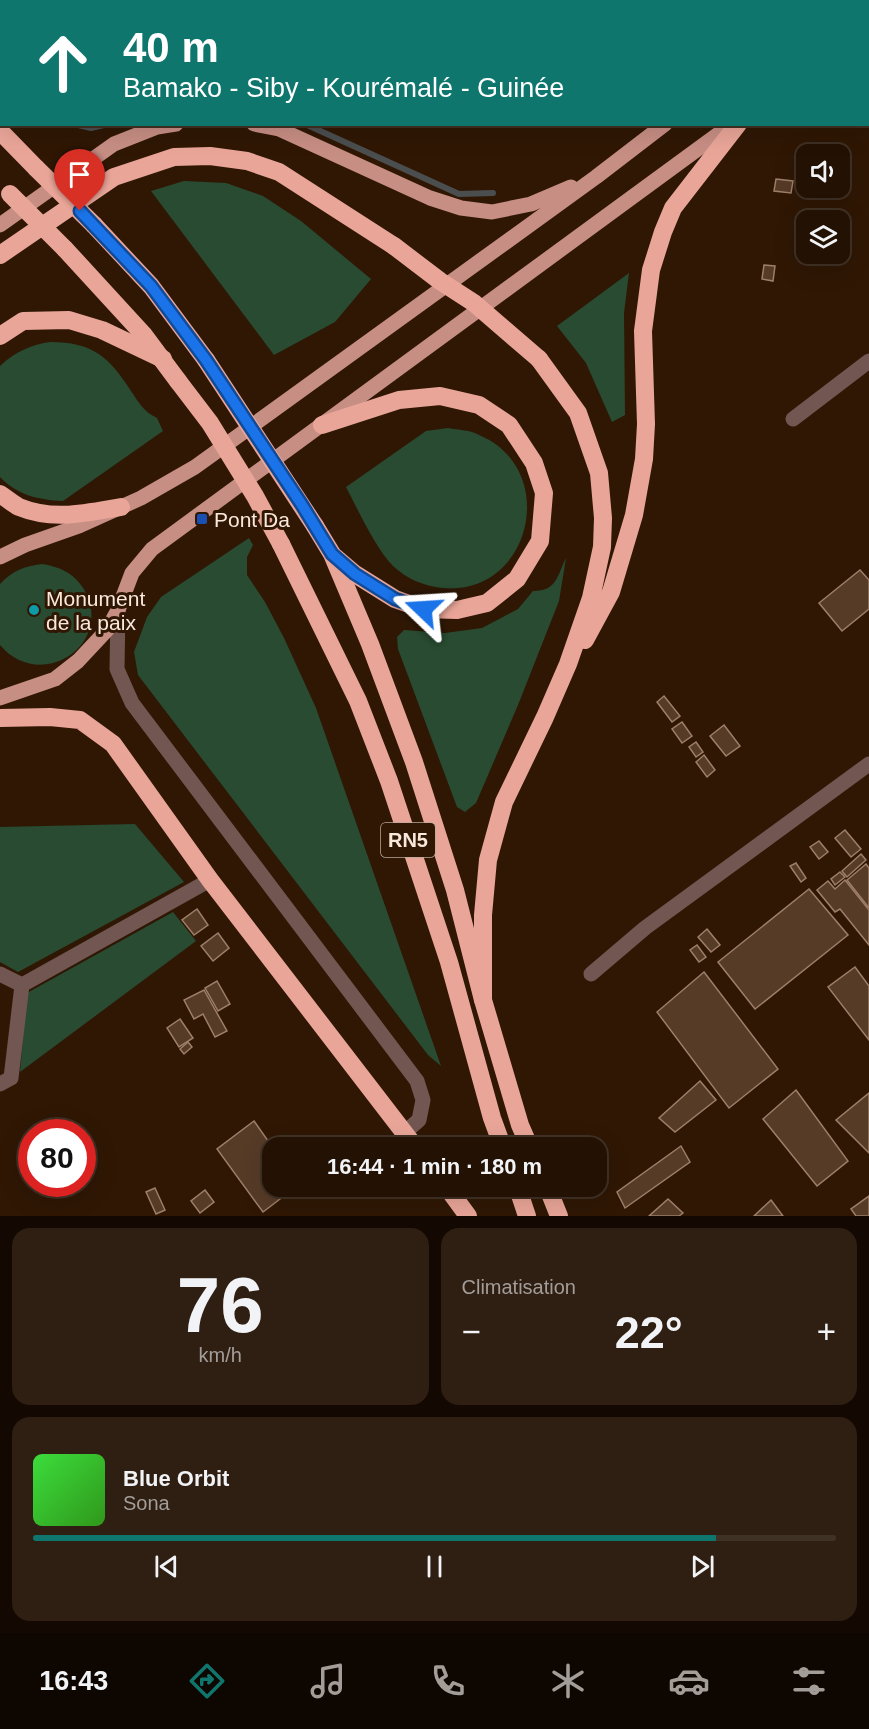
<!DOCTYPE html>
<html lang="fr">
<head>
<meta charset="utf-8">
<style>
  :root { --surface:#231103; --page:#2f1f12; --text:#f1f3f6; --muted:#a39d9a; --line:#403125; --accent:#0f766e }
  body { margin:0; font-family:Helvetica,sans-serif; background:var(--page); color:var(--text); height:100vh; display:flex; flex-direction:column; font-size:22px; white-space:nowrap }
  * { box-sizing:border-box; margin:0 }
  p { font-size:20px; color:var(--muted) }
  .icon { flex:none; width:33px; height:33px; fill:none; stroke:currentColor; stroke-width:2; stroke-linecap:round; stroke-linejoin:round }
  .map { position:relative; height:1216px; overflow:hidden }
  .side { display:flex; flex-direction:column; gap:12px; padding:12px; background:#130902; flex:1 }
  .side>* { flex:none }
  .top-card { position:absolute; left:0px; top:0px; width:870px; height:126px; box-shadow:0 6px 24px #0002,0 0 0 2px var(--line); background:#0f766e; color:#fff; overflow:hidden }
  .controls { position:absolute; left:796px; top:144px; display:grid; gap:12px }
  .controls a { display:grid; place-items:center; width:54px; height:54px; border-radius:12px; background:var(--surface); box-shadow:0 6px 24px #0002,0 0 0 2px var(--line); font-size:30px }
  .speed { position:absolute; left:18px; top:1119px; display:flex; gap:12px; font-size:30px; font-weight:700; text-align:center }
  .speed>* { display:grid; place-content:center; width:78px; height:78px; border-radius:50%; background:var(--surface); box-shadow:0 6px 24px #0002,0 0 0 2px var(--line); line-height:1 }
  .speed .limit { border:9px solid #d22; background:#fff; color:#111 }
  .pin { position:absolute; display:grid; place-items:center; width:51px; height:51px; color:#fff; margin:-62px -26px; border-radius:50% 50% 50% 0; rotate:-45deg; box-shadow:0 0 6px #0007 }
  .pin .icon { rotate:45deg }
  .me { position:absolute; width:66px; margin:-33px; rotate:290deg; stroke-linejoin:round; filter:drop-shadow(0 0 4px #0008) }
  .turn { display:flex; align-items:center; gap:21px; height:126px; padding:0 24px; font-size:27px }
  .turn .icon { width:78px; height:78px; stroke-width:2.5 }
  .turn b { display:block; font-size:42px; line-height:51px }
  .big { font-size:45px; font-weight:600; line-height:1.1 }
  .side .widget { flex:1; display:flex; flex-direction:column; justify-content:center; gap:9px; min-width:0; padding:0 21px; border-radius:18px; background:var(--page) }
  .side .dial { align-items:center; gap:0 }
  .dial b { font-size:78px; line-height:1 }
  .song { display:flex; align-items:center; gap:18px }
  .cover { width:72px; height:72px; border-radius:9px; background:linear-gradient(135deg,hsl(120 70% 55%),hsl(110 70% 35%)) }
  .played { height:6px; border-radius:3px; background:linear-gradient(90deg,var(--accent) 85%,var(--line) 85%) }
  .keys { display:flex; justify-content:space-around; direction:ltr }
  .heat { display:flex; justify-content:space-between; align-items:center; font-size:33px; direction:ltr }
  .side .tiles { flex:1; display:grid; gap:12px; grid-template-columns:1fr 1fr }
  .widget:last-child { grid-column:span 2 }
  .trip { position:absolute; left:262px; top:1137px; width:345px; height:60px; border-radius:18px; background:var(--surface); box-shadow:0 6px 24px #0002,0 0 0 2px var(--line); font-weight:600; line-height:60px; text-align:center }
  .menu { display:flex; height:96px; justify-content:space-around; align-items:center; background:#0e0701; color:var(--muted) }
  .menu .icon { width:42px; height:42px }
  .menu .selected { color:var(--accent) }
  .menu b { font-size:27px; color:var(--text) }
  .map>svg:first-child { display:block }
  .green { fill:#284b31 }
  .lines { fill:none; stroke-linecap:round; stroke-linejoin:round }
  .stream { stroke:#4b4e4e; stroke-width:6 }
  .building { fill:#563b27; stroke:#9e7f69; stroke-width:1.5 }
  .minor { stroke:#725651; stroke-width:15 }
  .major { stroke:#c78e84; stroke-width:15 }
  .highway { stroke:#e9a598; stroke-width:18 }
  .highway-bridge { stroke:#e9a598; stroke-width:18 }
  .route-casing { stroke:#114b97; stroke-width:15 }
  .route { stroke:#1a73e8; stroke-width:10 }
  .transit-dot { fill:#1a4fb4; stroke:#2f1704; stroke-width:2 }
  .culture-dot { fill:#0f9aa8; stroke:#2f1704; stroke-width:2 }
  .labels { text-anchor:middle; dominant-baseline:central; stroke-width:6; stroke-linejoin:round; paint-order:stroke }
  .shield { fill:#2f1704; stroke:#bca99a; stroke-width:1.5 }
  .shield-label { font-size:20px; font-weight:bold; fill:#f9e8db }
  .poi-label { font-size:21px; fill:#f9e8db; stroke:#2f1704; text-anchor:start }
</style>
</head>
<body>
<div class="map">
<svg width="869" height="1216" viewBox="0 0 869 1216">
  <rect width="100%" height="100%" fill="#2f1704"/>
  <g class="green">
    <polygon points="184,181 226,183 263,196 301,221 371,279 335,322 274,355 151,191"/>
    <polygon points="629,273 624,313 625,415 612,422 586,363 557,326"/>
    <path d="M50 342C93 342 109 357 131 391 139 403 144 412 157 418L163 431 63 501C39 500 17 495 0 477V366C15 352 30 345 50 342Z"/>
    <path d="M448 428C459 430 470 430 479 435 561 469 531 597 442 588 424 586 407 579 393 566 376 549 358 510 346 487L426 431Z"/>
    <polygon points="249,538 253,545 247,557 247,575 265,602 284,638 316,708 441,1066 428,1055 138,675 134,652 147,617 161,597"/>
    <path d="M566 558 559 601 518 705 476 803 465 812 457 807 398 649 397 637 404 630 445 633 482 628 518 609 533 591C557 591 557 576 566 558Z"/>
    <path d="M42 564C61 567 76 574 86 593 112 647 39 692 0 645V584C12 571 24 566 42 564Z"/>
    <polygon points="135,824 184,882 18,972 0,962 0,827"/>
    <polygon points="173,912 196,941 20,1072 27,993"/>
  </g>
  <g class="lines">
    <g class="stream">
      <polyline points="0,39 2,41"/>
      <polyline points="74,124 91,128 108,124"/>
      <polyline points="305,124 459,194 493,193"/>
    </g>
  </g>
  <g class="building">
    <polygon points="352,0 409,0 410,2 353,2"/>
    <polygon points="557,0 669,0 667,2 558,2"/>
    <polygon points="776,179 793,181 791,193 774,191"/>
    <polygon points="764,265 775,266 773,281 762,279"/>
    <polygon points="860,570 869,580 869,609 842,631 819,603"/>
    <polygon points="664,696 680,716 672,722 657,702"/>
    <polygon points="682,722 692,736 682,743 672,729"/>
    <polygon points="724,725 740,746 726,756 710,736"/>
    <polygon points="696,742 703,752 696,757 689,747"/>
    <polygon points="704,755 715,770 707,777 696,762"/>
    <polygon points="845,830 861,849 851,857 835,838"/>
    <polygon points="819,841 828,852 819,859 810,847"/>
    <polygon points="861,854 866,860 847,877 842,871"/>
    <polygon points="796,863 806,878 801,882 790,866"/>
    <polygon points="866,864 869,868 869,908 847,880"/>
    <polygon points="840,872 845,877 835,885 831,879"/>
    <polygon points="845,880 869,910 869,945 840,909 835,912 817,890 828,881 835,889"/>
    <polygon points="809,889 848,935 755,1009 718,962"/>
    <polygon points="197,909 208,925 194,935 182,920"/>
    <polygon points="707,929 720,945 711,952 698,937"/>
    <polygon points="218,933 229,948 213,961 201,946"/>
    <polygon points="697,945 706,957 699,962 690,950"/>
    <polygon points="855,967 869,986 869,1040 828,987"/>
    <polygon points="704,972 778,1069 729,1108 657,1012"/>
    <polygon points="217,981 230,1004 218,1011 205,988"/>
    <polygon points="204,990 227,1031 215,1037 203,1014 194,1019 184,1000"/>
    <polygon points="180,1019 193,1038 179,1047 167,1028"/>
    <polygon points="188,1042 192,1047 184,1054 180,1049"/>
    <polygon points="700,1081 716,1100 675,1132 659,1118"/>
    <polygon points="796,1090 848,1161 817,1186 763,1119"/>
    <polygon points="869,1093 869,1153 836,1120"/>
    <polygon points="254,1121 273,1148 273,1186 297,1186 263,1212 217,1149"/>
    <polygon points="293,1136 302,1148 279,1148"/>
    <polygon points="681,1146 690,1162 625,1208 617,1192"/>
    <polygon points="155,1188 165,1210 156,1214 146,1192"/>
    <polygon points="205,1190 214,1202 200,1213 191,1201"/>
    <polygon points="869,1196 869,1216 856,1216 851,1209"/>
    <polygon points="668,1199 683,1213 679,1216 649,1216"/>
    <polygon points="771,1200 783,1216 754,1216"/>
  </g>
  <g class="lines">
    <g class="minor">
      <polyline points="800,0 801,2"/>
      <polyline points="793,419 869,361"/>
      <polyline points="118,610 117,669 132,703 417,1081 423,1100 419,1120 404,1133"/>
      <polyline points="0,974 22,985 210,880"/>
      <polyline points="591,974 645,928 869,764"/>
      <polyline points="0,1084 11,1078 22,985"/>
    </g>
    <g class="major">
      <polyline points="830,2 832,0"/>
      <polyline points="868,22 869,22"/>
      <polyline points="254,124 279,129 430,198 461,208 492,212 531,204 571,187"/>
      <polyline points="0,225 114,144 157,127 176,124"/>
      <polyline points="0,557 25,545 79,526 141,498 195,467 596,177 665,124"/>
      <polyline points="0,698 55,679 78,661 107,630 118,610 132,573 152,549 732,124"/>
    </g>
    <g class="highway">
      <polyline points="0,131 36,168"/>
      <polyline points="94,225 151,286 206,360"/>
      <polyline points="65,249 143,334 178,381"/>
      <polyline points="0,255 114,177 174,157 210,156 247,161 279,172 394,246"/>
      <polyline points="0,336 23,321 69,320 102,330 163,359"/>
      <polyline points="322,425 399,400 440,396 479,405 509,425 534,463 544,493 540,541 517,579 487,603 457,610 423,609 395,599 355,574 335,557"/>
      <path d="M0 494C6 498 13 504 19 507 53 521 86 513 121 507"/>
      <polyline points="315,526 332,554 370,644 414,762 455,890 483,1000 520,1125 530,1148"/>
      <polyline points="281,544 358,701 389,781 449,962 492,1118 503,1148"/>
      <polyline points="585,640 611,592 634,515 644,459 646,424 643,331 651,270 663,232 673,208 738,124"/>
      <polyline points="0,718 50,717 80,720 113,744 210,880 416,1148"/>
      <polyline points="483,1000 483,915 488,860 504,802 545,717 568,664 591,598 602,547 603,518 599,473 578,413 539,359"/>
      <polyline points="446,1186 468,1216"/>
      <polyline points="517,1186 527,1216"/>
      <polyline points="547,1186 559,1216"/>
    </g>
    <g class="highway-bridge">
      <polyline points="36,168 94,225"/>
      <polyline points="10,194 65,249"/>
      <polyline points="394,246 440,281 474,303 539,359"/>
      <polyline points="206,360 315,526"/>
      <polyline points="178,381 210,423 255,496 281,544"/>
    </g>
  </g>
  <g class="lines">
    <g class="route-casing">
      <polyline id="route" points="80,211 151,286 206,360 302,505 332,554 355,574 395,599 423,609"/>
    </g>
    <use href="#route" class="route"/>
  </g>
  <rect class="transit-dot" x="196" y="513" width="12" height="12" rx="3"/>
  <circle class="culture-dot" cx="34" cy="610" r="6"/>
  <g class="labels">
    <rect class="shield" x="381" y="823" width="54" height="34" rx="4.5"/>
    <g class="shield-label">
      <text x="408" y="840">RN5</text>
    </g>
    <g class="poi-label">
      <text x="214" y="519">Pont Da</text>
      <text x="46" y="598">Monument<tspan x="46" dy="24">de la paix</tspan></text>
    </g>
  </g>
</svg>
<div class="controls">
<a><svg class="icon" aria-label="sound" viewBox="0 0 24 24"><path d="M4 9h4l5-4v14l-5-4H4zM17 9q2 3 0 6"/></svg></a>
<a><svg class="icon" aria-label="layers" viewBox="0 0 24 24"><path d="M12 4l9 5-9 5-9-5zM3 14l9 5 9-5"/></svg></a>
</div>
<div class="speed"><div class="limit">80</div></div>
<div class="pin" style="left:80px;top:211px;background:#d93025"><svg class="icon" aria-label="arrive" viewBox="0 0 24 24"><path d="M6 21V4h12l-3 4 3 4H6"/></svg></div>
<svg class="me" style="left:423px;top:609px" viewBox="-20 -20 40 40"><path d="M0-17L14 15 0 8-14 15z" fill="#1a73e8" stroke="#fff" stroke-width="4"/></svg>
<div class="trip">16:44 · 1 min · 180 m</div>
<div class="top-card">
<div class="turn"><svg class="icon" aria-label="ahead" viewBox="0 0 24 24"><path d="M12 20V5M6 11l6-6 6 6"/></svg><div><b>40 m</b>Bamako - Siby - Kourémalé - Guinée</div></div>
</div>
</div>
<section class="side">
<div class="tiles">
<div class="widget dial"><b>76</b><p>km/h</p></div>
<div class="widget"><p>Climatisation</p>
<div class="heat"><a>−</a><b class="big">22°</b><a>+</a></div>
</div>
<div class="widget">
<div class="song"><i class="cover"></i><div><b>Blue Orbit</b><p>Sona</p></div></div>
<div class="played"></div>
<div class="keys"><svg class="icon" aria-label="previous" viewBox="0 0 24 24"><path d="M18 5L8 12l10 7zM5 5v14"/></svg><svg class="icon" aria-label="pause" viewBox="0 0 24 24"><path d="M8 5v14M16 5v14"/></svg><svg class="icon" aria-label="next" viewBox="0 0 24 24"><path d="M6 5l10 7-10 7zM19 5v14"/></svg></div>
</div>
</div>
</section>
<nav class="menu">
<b>16:43</b>
<svg class="icon selected" aria-label="directions" viewBox="0 0 24 24"><path d="M12 3l9 9-9 9-9-9zM9 14v-3h6M13 9l2 2-2 2"/></svg>
<svg class="icon" aria-label="music" viewBox="0 0 24 24"><path d="M9 18V5l10-2v13"/><circle cx="6" cy="18" r="3"/><circle cx="16" cy="16" r="3"/></svg>
<svg class="icon" aria-label="phone" viewBox="0 0 24 24"><path d="M5 4h4l2 5-3 2q2 4 5 5l2-3 5 2v4C11 20 4 13 5 4z"/></svg>
<svg class="icon" aria-label="climate" viewBox="0 0 24 24"><path d="M12 3v18M4 7l16 10M4 17L20 7"/></svg>
<svg class="icon" aria-label="car" viewBox="0 0 24 24"><path d="M5 17H2v-5l4-1 3-4h7l3 4 3 1v5h-3M9 17h6M6 11h13"/><circle cx="7" cy="17" r="2"/><circle cx="17" cy="17" r="2"/></svg>
<svg class="icon" aria-label="filters" viewBox="0 0 24 24"><path d="M4 7h16M4 17h16"/><circle cx="9" cy="7" r="2"/><circle cx="15" cy="17" r="2"/></svg>
</nav>
</body>
</html>
